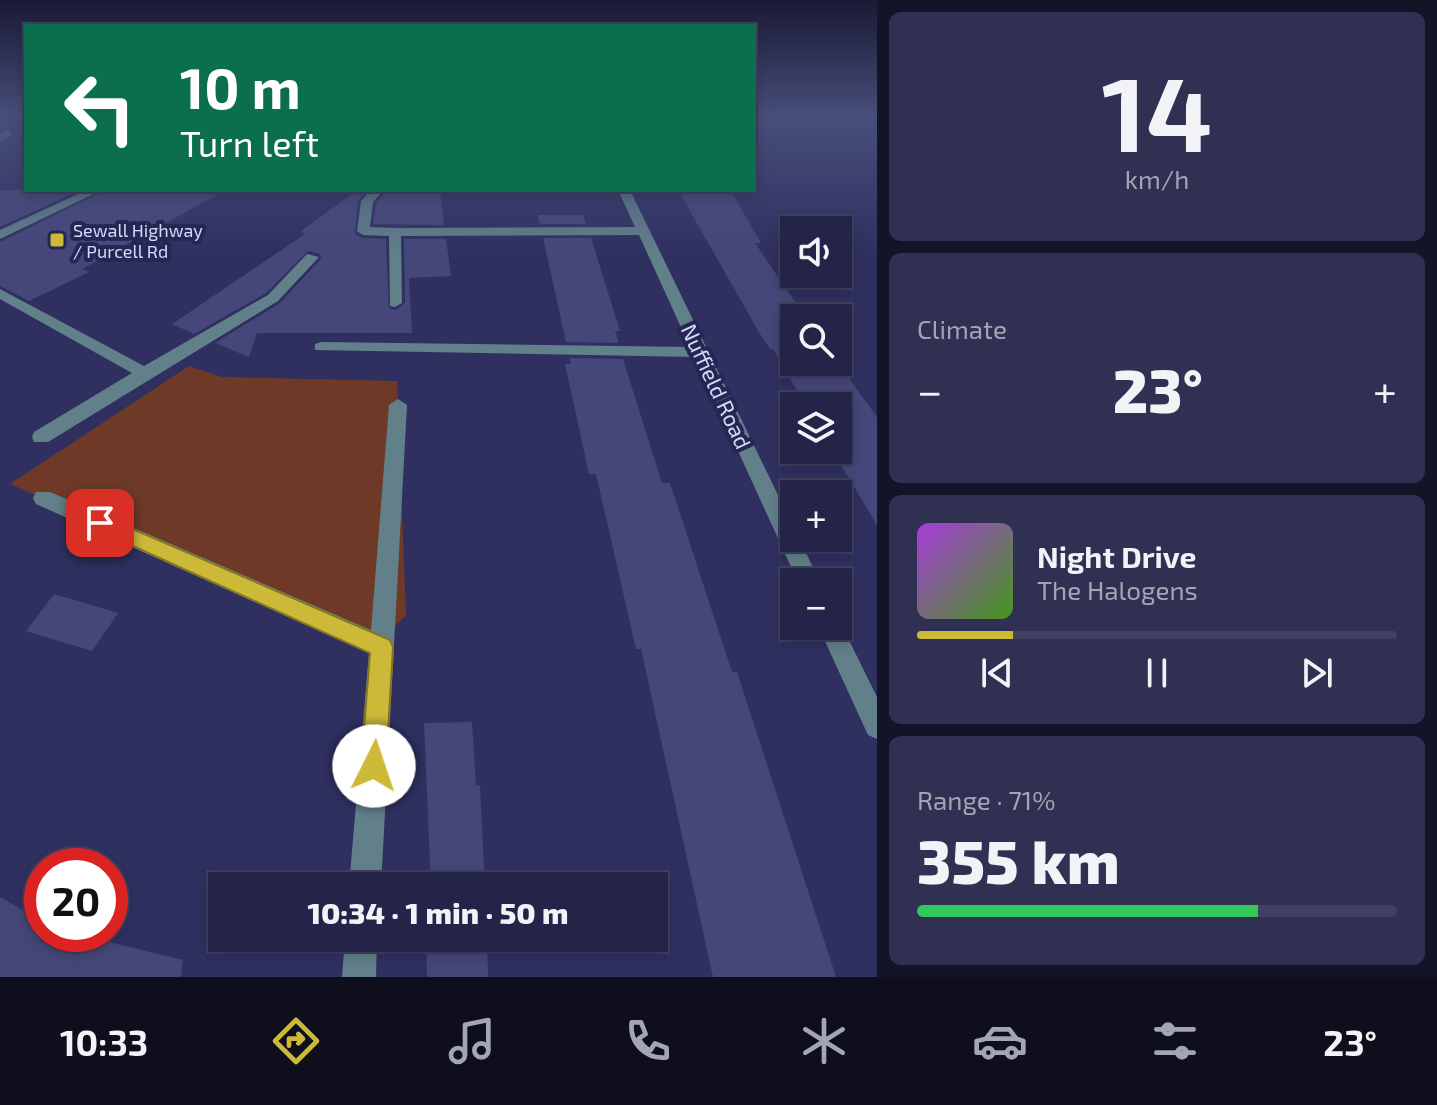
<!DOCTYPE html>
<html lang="en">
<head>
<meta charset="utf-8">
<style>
  :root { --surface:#232448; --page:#2f3052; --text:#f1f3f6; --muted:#a3a4b4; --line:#404160; --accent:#cdb938 }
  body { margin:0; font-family:"Exo 2",sans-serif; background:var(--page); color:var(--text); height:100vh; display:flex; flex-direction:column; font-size:30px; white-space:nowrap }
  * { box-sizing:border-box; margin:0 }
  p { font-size:26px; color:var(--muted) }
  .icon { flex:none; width:44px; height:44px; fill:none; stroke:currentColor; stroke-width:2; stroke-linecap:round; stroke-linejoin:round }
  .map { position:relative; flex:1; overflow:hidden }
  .side { display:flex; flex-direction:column; gap:12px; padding:12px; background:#131428; width:560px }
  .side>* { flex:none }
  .top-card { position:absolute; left:24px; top:24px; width:732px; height:168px; border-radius:0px; box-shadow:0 4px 12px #0003,0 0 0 2px var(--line); background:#0b6e4f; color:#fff; overflow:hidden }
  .tools { position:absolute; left:780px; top:216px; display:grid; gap:16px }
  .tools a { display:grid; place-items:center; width:72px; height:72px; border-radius:0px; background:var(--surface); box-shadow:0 4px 12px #0003,0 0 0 2px var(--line); font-size:40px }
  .speed { position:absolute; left:24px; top:848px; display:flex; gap:16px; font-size:40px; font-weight:700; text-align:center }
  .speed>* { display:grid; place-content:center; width:104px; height:104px; border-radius:50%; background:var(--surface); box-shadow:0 4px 12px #0003,0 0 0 2px var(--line); line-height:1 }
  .speed .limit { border:12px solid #d22; background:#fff; color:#111 }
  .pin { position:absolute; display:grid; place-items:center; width:68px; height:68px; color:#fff; margin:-34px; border-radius:16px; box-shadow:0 4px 12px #0006 }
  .me { position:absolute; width:88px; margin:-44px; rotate:4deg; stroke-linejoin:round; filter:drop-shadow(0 0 6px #0008) }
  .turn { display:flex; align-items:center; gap:28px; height:168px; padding:0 24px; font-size:36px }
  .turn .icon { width:104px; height:104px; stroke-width:2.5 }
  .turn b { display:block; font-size:56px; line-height:68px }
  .big { font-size:60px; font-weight:800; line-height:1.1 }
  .side .tile { flex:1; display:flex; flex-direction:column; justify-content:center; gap:12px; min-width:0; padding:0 28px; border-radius:12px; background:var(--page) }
  .side .dial { align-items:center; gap:0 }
  .dial b { font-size:104px; line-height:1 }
  .song { display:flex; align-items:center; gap:24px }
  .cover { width:96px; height:96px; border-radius:12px; background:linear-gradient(135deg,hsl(280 70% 55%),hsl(100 70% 35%)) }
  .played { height:8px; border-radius:4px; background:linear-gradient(90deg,var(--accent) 20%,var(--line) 20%) }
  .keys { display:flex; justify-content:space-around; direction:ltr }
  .heat { display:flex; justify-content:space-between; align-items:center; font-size:44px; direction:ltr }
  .charge { height:12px; border-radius:6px; background:linear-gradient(90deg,#34c759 71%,var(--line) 0) }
  .trip { position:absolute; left:208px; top:872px; width:460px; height:80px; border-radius:0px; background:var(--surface); box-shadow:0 4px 12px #0003,0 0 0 2px var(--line); font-weight:800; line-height:80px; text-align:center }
  .tabs { display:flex; height:128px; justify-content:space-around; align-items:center; background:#0e0e1d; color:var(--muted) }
  .tabs .icon { width:56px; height:56px }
  .tabs .on { color:var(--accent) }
  .tabs b { font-size:36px; color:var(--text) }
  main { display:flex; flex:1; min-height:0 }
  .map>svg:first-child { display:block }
  .green { fill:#6e3a27 }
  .building { fill:#45477a }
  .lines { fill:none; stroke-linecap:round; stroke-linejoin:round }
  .minor { fill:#62808a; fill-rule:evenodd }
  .route { fill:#cdb938; stroke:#857824; stroke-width:2 }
  .poi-dot { fill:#cdb938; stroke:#262655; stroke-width:3 }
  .labels { text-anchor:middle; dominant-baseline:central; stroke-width:8; stroke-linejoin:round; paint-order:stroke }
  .far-poi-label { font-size:18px; fill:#d5d9f7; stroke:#262655; text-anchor:start }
  .street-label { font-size:22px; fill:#d5d9f7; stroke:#262655 }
</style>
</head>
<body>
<main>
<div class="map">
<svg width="877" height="977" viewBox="0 0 877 977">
  <rect width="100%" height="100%" fill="#2f3060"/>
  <polygon class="green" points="189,366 222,377 397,381 406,615 380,641 10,484"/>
  <g class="building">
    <polygon points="0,190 80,190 0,227"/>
    <polygon points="105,190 226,190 82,269 89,272 29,301 0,286 0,242"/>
    <polygon points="357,190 367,190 358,201 355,234 363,238 386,239 389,309 396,310 405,303 404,239 446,239 451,276 409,278 412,333 257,333 249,357 215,343 280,303 321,259 320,254 308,251 266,293 194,334 172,324 305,234 300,232"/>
    <polygon points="387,190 440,190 444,225 373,224 376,203"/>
    <polygon points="678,190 732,193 761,243 755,243 806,318 794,318 794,362 837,362 877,417 877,525 832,450 838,450 838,406 806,406 773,349 770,349 760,334"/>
    <polygon points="538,215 583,215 586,224 540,224"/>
    <polygon points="543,238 591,238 620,331 615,331 619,343 566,342"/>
    <polygon points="569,358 623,359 662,483 670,483 732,672 737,672 836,977 713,977 641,649 636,649 596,474 589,474 565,364 571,364"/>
    <polygon points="54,594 118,613 92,651 26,631"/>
    <polygon points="472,722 476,786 480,785 485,886 426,886 431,886 424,723"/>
    <polygon points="0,897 42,921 42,934 76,934 183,960 181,977 0,977"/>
    <polygon points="426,938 487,938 488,977 427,977"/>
  </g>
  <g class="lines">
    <g class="minor">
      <polygon points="9,130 12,135 0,141 0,134"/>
      <polygon points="87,190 102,190 0,239 0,230"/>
      <polygon points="371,190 384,190 373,202 370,227 395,228 635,227 618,190 630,190 794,528 794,538 799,538 820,582 798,582 695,357 315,350 315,344 321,342 690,347 639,235 401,236 402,303 395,307 390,306 389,236 363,235 357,231 361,201"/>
      <polygon points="307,254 319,257 278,301 48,442 34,442 32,437 34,432 132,373 0,299 0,289 144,366 268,295"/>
      <polygon points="398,399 407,405 381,886 349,886 369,653 36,504 33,498 36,492 50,492 371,630 389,405"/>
      <polygon points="838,618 877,697 877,739 868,735 818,626 838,626"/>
      <polygon points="345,938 377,938 376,977 342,977"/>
    </g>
  </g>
  <linearGradient id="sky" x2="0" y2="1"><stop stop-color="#1a1a35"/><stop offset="0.46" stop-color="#474e7a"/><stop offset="1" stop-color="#474e7a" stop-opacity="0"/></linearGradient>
  <rect width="877" height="255" fill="url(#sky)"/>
  <polygon class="route" points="100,515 390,640 393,647 386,766 383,775 374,779 365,775 361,766 370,653 93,528 90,523 93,517"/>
  <rect class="poi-dot" x="49" y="232" width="16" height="16" rx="4"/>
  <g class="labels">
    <g class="far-poi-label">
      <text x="73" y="230">Sewall Highway<tspan x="73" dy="21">/ Purcell Rd</tspan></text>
    </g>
    <g class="street-label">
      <text transform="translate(717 386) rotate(65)">Nuffield Road</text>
    </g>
  </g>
</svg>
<div class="tools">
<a><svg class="icon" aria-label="sound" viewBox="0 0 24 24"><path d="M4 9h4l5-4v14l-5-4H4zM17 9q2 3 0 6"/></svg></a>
<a><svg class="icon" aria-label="search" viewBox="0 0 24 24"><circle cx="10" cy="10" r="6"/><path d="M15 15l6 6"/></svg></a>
<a><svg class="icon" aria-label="layers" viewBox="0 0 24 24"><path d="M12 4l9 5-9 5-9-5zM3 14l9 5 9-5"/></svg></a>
<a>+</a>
<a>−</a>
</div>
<div class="speed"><div class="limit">20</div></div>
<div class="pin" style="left:100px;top:523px;background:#d93025"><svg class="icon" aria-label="arrive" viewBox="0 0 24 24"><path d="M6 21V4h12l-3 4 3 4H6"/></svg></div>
<svg class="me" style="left:374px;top:766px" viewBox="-20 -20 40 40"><circle r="19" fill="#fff"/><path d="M0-13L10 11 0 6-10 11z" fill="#cdb938"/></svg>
<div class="trip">10:34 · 1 min · 50 m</div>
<div class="top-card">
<div class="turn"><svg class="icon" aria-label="left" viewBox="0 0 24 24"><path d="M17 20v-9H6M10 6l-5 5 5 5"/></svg><div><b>10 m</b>Turn left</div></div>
</div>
</div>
<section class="side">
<div class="tile dial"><b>14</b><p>km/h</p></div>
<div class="tile"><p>Climate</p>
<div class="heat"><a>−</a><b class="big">23°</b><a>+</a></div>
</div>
<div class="tile">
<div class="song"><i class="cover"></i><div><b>Night Drive</b><p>The Halogens</p></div></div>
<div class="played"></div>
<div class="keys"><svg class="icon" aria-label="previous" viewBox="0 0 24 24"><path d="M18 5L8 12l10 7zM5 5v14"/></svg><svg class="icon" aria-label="pause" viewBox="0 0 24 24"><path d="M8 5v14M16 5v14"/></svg><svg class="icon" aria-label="next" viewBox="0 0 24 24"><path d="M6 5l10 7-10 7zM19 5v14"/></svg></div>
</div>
<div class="tile"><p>Range · 71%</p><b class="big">355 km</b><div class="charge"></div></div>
</section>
</main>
<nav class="tabs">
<b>10:33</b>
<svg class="icon on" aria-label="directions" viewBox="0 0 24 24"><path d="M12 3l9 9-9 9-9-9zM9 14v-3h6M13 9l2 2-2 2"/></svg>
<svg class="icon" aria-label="music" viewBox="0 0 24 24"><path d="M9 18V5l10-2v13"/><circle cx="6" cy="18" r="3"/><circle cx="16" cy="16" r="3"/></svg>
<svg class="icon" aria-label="phone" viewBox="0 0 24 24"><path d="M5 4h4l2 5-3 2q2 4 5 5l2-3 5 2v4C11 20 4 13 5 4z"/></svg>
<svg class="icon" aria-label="climate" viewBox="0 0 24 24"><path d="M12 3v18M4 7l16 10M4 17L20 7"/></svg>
<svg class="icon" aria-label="car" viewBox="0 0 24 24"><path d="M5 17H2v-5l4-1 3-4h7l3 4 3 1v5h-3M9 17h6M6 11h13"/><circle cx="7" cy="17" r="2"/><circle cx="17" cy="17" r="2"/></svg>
<svg class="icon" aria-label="filters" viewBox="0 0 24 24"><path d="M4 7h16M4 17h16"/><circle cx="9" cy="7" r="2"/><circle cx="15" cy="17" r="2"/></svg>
<b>23°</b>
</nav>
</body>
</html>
